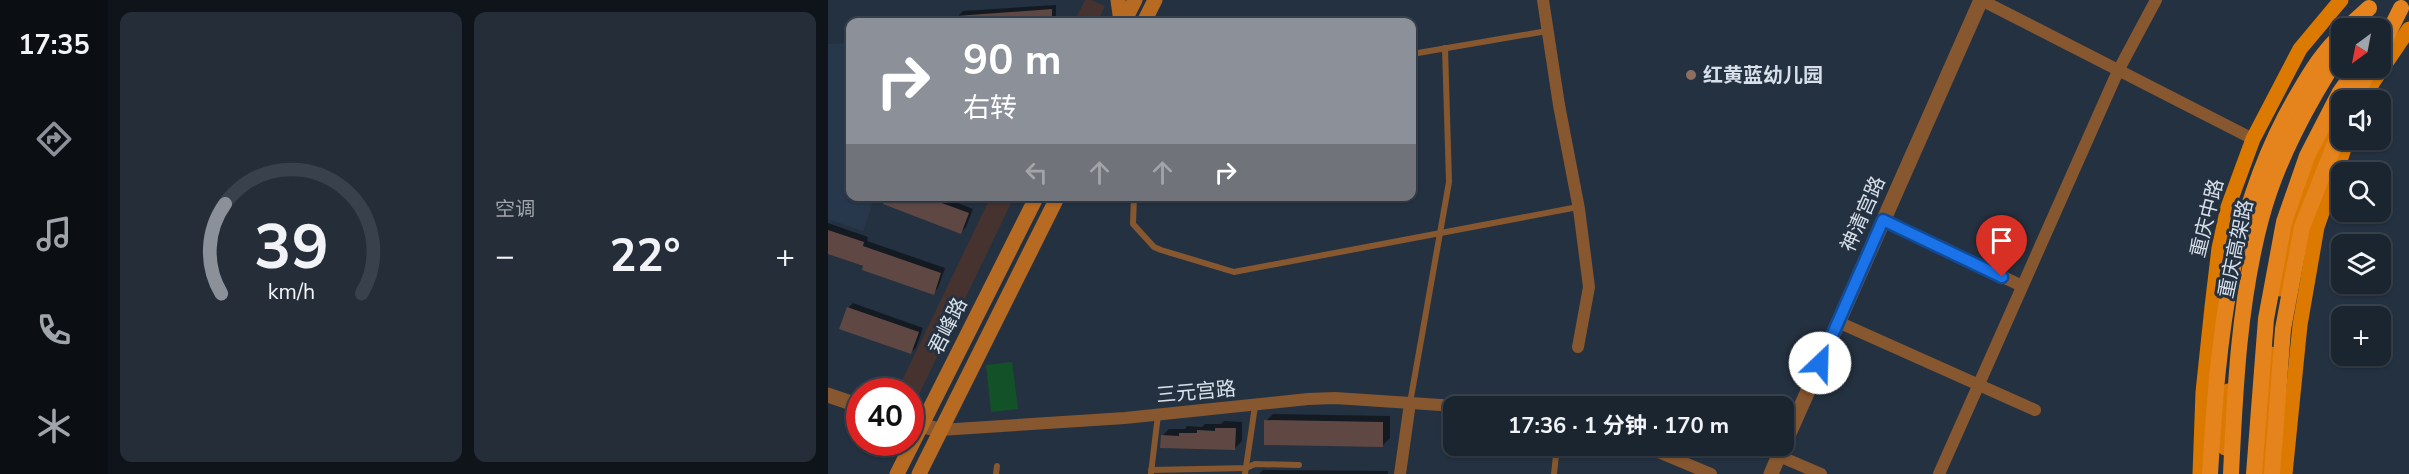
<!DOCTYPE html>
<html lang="zh">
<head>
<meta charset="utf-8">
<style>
  :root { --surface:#1b2530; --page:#242d38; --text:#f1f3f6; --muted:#a0a5ab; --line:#39424c; --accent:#8c9099 }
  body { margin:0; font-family:"Nunito Sans","Noto Sans SC",sans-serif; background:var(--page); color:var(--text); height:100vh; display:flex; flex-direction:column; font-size:22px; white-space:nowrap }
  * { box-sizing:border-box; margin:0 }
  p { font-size:20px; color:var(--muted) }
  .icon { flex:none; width:33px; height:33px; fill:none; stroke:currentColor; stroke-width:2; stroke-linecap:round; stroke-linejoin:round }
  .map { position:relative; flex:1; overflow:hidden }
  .panel { display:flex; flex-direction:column; gap:12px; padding:12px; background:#0f141a; width:720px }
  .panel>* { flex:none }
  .top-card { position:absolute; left:18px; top:18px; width:570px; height:183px; border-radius:12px; box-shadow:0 2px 4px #0004,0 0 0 2px var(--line); background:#8c9099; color:#fff; overflow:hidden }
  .needle { width:39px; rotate:212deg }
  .fabs { position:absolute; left:1503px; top:18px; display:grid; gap:12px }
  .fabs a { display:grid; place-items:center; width:60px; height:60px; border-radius:12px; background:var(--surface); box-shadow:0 2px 4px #0004,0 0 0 2px var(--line); font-size:30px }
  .speed { position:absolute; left:18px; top:378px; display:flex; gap:12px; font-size:30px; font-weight:700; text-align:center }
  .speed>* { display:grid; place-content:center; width:78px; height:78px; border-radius:50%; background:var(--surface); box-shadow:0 2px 4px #0004,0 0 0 2px var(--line); line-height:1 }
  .speed .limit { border:9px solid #d22; background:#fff; color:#111 }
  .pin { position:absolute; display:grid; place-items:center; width:51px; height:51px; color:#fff; margin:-62px -26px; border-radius:50% 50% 50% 0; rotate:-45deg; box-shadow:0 0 6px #0007 }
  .pin .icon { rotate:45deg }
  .me { position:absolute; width:66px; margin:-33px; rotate:24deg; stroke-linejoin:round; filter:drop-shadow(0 0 4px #0008) }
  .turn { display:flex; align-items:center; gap:21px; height:126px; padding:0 18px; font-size:27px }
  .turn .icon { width:78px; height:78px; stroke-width:2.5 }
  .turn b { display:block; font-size:42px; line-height:51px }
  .lanes { display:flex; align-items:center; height:57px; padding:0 18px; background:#0003; justify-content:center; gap:30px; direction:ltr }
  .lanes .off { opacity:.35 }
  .big { font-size:45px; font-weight:700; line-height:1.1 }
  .panel .tile { flex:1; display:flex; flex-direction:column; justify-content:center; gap:9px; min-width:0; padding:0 21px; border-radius:12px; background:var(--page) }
  .panel .dial { align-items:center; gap:0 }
  .dial svg { height:156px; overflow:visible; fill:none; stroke:var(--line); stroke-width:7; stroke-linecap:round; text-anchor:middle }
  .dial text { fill:var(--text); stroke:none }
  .heat { display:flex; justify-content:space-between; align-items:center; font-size:33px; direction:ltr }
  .panel .tiles { flex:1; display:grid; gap:12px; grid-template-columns:repeat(2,1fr) }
  .trip { position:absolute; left:615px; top:396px; width:351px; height:60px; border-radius:12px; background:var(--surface); box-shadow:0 2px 4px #0004,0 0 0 2px var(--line); font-weight:700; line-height:60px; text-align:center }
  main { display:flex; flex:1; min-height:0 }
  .menu { display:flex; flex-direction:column; width:108px; justify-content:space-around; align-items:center; background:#0b0f13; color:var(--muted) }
  .menu .icon { width:42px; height:42px }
  .menu .current { color:var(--accent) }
  .menu b { font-size:27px; color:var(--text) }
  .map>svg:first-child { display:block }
  .commercial { fill:#46322f }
  .built { fill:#27384d }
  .green { fill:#135228 }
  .shadow { fill:#0007 }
  .building { fill:#5f4843 }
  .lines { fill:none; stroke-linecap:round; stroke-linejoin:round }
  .service { stroke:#87572f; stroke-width:6 }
  .minor { stroke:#87572f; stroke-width:12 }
  .tertiary { stroke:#87572f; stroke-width:15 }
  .secondary { stroke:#b76a22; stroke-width:15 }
  .primary { stroke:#dc7900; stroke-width:15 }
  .trunk { stroke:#e5841c; stroke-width:16 }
  .trunk-bridge { stroke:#e5841c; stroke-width:16 }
  .route-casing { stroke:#114b97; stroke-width:15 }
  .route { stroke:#1a73e8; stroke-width:10 }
  .education-dot { fill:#8d6e63; stroke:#243140; stroke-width:2 }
  .labels { text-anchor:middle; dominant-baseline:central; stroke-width:6; stroke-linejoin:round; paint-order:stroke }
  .poi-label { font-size:20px; font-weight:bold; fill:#d7e0ea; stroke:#243140; text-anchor:start }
  .street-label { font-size:20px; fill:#d7e0ea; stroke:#243140 }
</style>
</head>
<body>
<main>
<nav class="menu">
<b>17:35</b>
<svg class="icon current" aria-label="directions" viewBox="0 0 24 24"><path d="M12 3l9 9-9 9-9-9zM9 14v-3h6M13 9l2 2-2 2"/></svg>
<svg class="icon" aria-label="music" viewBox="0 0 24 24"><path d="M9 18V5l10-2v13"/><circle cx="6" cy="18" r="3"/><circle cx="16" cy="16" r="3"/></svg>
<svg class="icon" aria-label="phone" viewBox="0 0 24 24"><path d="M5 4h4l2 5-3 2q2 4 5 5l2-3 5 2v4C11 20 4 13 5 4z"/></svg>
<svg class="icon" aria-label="climate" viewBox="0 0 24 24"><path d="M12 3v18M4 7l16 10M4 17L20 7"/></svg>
</nav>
<section class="panel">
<div class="tiles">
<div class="tile dial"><svg viewBox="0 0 100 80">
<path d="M14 69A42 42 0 1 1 86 69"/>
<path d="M14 69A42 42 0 0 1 16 23" stroke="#8c9099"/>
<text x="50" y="56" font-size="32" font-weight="700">39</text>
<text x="50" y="72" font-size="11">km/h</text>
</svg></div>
<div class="tile"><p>空调</p>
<div class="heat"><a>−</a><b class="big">22°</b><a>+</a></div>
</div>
</div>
</section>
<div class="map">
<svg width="1581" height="474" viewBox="0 0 1581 474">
  <rect width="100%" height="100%" fill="#243140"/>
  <g class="commercial">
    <polygon points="257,0 263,0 277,6 269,22 246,22"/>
    <polygon points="163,196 186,197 83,411 82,392 69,391"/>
  </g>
  <polygon class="built" points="22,43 22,196 47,197 35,231 0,219 0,44"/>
  <polygon class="green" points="184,362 190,409 163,412 158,365"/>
  <g class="shadow">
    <polygon points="228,5 228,22 130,22 130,16 135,11"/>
    <polygon points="60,196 112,196 145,209 138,227 133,232"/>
    <polygon points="0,223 40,237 39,241 117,268 110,288 105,293 0,253"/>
    <polygon points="25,303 95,328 88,348 83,352 20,308"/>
    <polygon points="445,414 562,416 562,438 555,445 438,421"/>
    <polygon points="396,421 414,422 414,441 407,448 334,436 341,429 357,429 359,426 374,427 377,424 393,424"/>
    <polygon points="435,470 560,471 560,474 431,474"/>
  </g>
  <g class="building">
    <polygon points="224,9 224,22 128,22 128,16"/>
    <polygon points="58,196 95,196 141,213 133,234 55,204"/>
    <polygon points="0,230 36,242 35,246 113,273 106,295 34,270 35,266 0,254"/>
    <polygon points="19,307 91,332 83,354 11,329"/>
    <polygon points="436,420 555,422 555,447 436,445"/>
    <polygon points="387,428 408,428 407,450 332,448 333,435 351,436 351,433 369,433 369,430 387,431"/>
  </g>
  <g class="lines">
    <g class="service">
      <polyline points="584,54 719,31"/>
      <polyline points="306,196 305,224 326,247 333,250 406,272 750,207"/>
      <polyline points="582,403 621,182 617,48"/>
      <polyline points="323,470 418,468 427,464 471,465"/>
      <polyline points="323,473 330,415"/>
      <polyline points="168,474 169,466"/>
      <polyline points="417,474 427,406"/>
      <polyline points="726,474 729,446"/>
    </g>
    <g class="minor">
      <polyline points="715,0 731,105 751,209 761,287 750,347"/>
      <polyline points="1153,0 1425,139"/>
      <polyline points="1055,220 1194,286"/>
      <polyline points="1010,322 1207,410"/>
      <polyline points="112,430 297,418 480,399 507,398 628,406"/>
      <polyline points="816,446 883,474"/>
      <polyline points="951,456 993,474"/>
      <polyline points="572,474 582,403"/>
      <polyline points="1111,474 1290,71 1328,0"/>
    </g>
    <g class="tertiary">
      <polyline points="0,395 32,406"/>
      <polyline points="82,423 112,430"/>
      <polyline points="956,445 1153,0"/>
      <polyline points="943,474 955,446"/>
    </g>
    <g class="secondary">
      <polyline points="290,0 293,22"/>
      <polyline points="296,22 307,0"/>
      <polyline points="316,22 327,0"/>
      <polyline points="69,474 209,196"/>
      <polyline points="91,474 230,196"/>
    </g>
    <g class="primary">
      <polyline points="1536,100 1545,82 1581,29"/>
      <polyline points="1452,289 1464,226 1492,149 1514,107"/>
      <polyline points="1397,448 1400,391"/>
      <polyline points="1372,474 1375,392 1384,307 1391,248 1400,207 1425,139 1472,49 1513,0"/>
      <polyline points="1435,474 1443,354"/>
      <polyline points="1457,474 1472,325 1489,227 1519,140"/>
    </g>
    <g class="trunk">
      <polyline points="1526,100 1542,68"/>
      <path d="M1382 474C1390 341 1401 209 1471 92 1484 70 1495 52 1514 34"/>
      <path d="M1403 474C1407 389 1411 302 1433 219 1449 159 1480 103 1514 50"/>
      <polyline points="1426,474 1438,319 1456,222 1479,156 1512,92 1529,68"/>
      <polyline points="1444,474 1455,329 1474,227 1514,126"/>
    </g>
    <g class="trunk-bridge">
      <polyline points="1519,28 1541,8"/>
      <polyline points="1552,50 1573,8"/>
    </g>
  </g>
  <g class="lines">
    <g class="route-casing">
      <polyline id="route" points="992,363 1055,220 1174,277"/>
    </g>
    <use href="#route" class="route"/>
  </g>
  <circle class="education-dot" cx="863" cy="75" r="6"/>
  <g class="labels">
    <g class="poi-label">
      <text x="875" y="75">红黄蓝幼儿园</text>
    </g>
    <g class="street-label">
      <text transform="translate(1035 214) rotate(-66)">神清宫路</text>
      <text transform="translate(1379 218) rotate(-76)">重庆中路</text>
      <text transform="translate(1408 249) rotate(-78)">重庆高架路</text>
      <text transform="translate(120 326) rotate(-63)">君峰路</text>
      <text transform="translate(368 392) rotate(-5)">三元宫路</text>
    </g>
  </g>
</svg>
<div class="fabs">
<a><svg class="needle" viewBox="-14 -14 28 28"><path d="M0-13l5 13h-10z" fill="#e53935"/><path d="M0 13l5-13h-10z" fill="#a0a5ab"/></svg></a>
<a><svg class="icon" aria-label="sound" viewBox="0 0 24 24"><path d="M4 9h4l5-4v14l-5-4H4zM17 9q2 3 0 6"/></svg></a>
<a><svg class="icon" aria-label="search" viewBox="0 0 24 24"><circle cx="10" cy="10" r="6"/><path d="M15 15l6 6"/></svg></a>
<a><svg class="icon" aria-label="layers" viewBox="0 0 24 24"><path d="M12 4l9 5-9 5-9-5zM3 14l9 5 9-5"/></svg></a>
<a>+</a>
</div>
<div class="speed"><div class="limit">40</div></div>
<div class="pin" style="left:1174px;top:277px;background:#d93025"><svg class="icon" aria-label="arrive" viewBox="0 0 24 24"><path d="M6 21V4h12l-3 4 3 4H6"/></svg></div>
<svg class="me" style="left:992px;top:363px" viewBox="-20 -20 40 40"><circle r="19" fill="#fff"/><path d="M0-13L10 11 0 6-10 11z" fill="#1a73e8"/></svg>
<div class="trip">17:36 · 1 分钟 · 170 m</div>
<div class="top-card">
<div class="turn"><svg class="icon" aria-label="right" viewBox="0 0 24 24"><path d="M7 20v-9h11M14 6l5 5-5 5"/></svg><div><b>90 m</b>右转</div></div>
<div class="lanes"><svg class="icon off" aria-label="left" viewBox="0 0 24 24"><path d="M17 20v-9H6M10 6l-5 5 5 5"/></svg><svg class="icon off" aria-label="ahead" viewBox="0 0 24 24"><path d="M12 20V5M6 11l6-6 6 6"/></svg><svg class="icon off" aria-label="ahead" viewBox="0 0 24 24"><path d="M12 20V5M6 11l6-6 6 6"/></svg><svg class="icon" aria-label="right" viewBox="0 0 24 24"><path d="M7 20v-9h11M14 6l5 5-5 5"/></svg></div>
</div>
</div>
</main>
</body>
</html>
